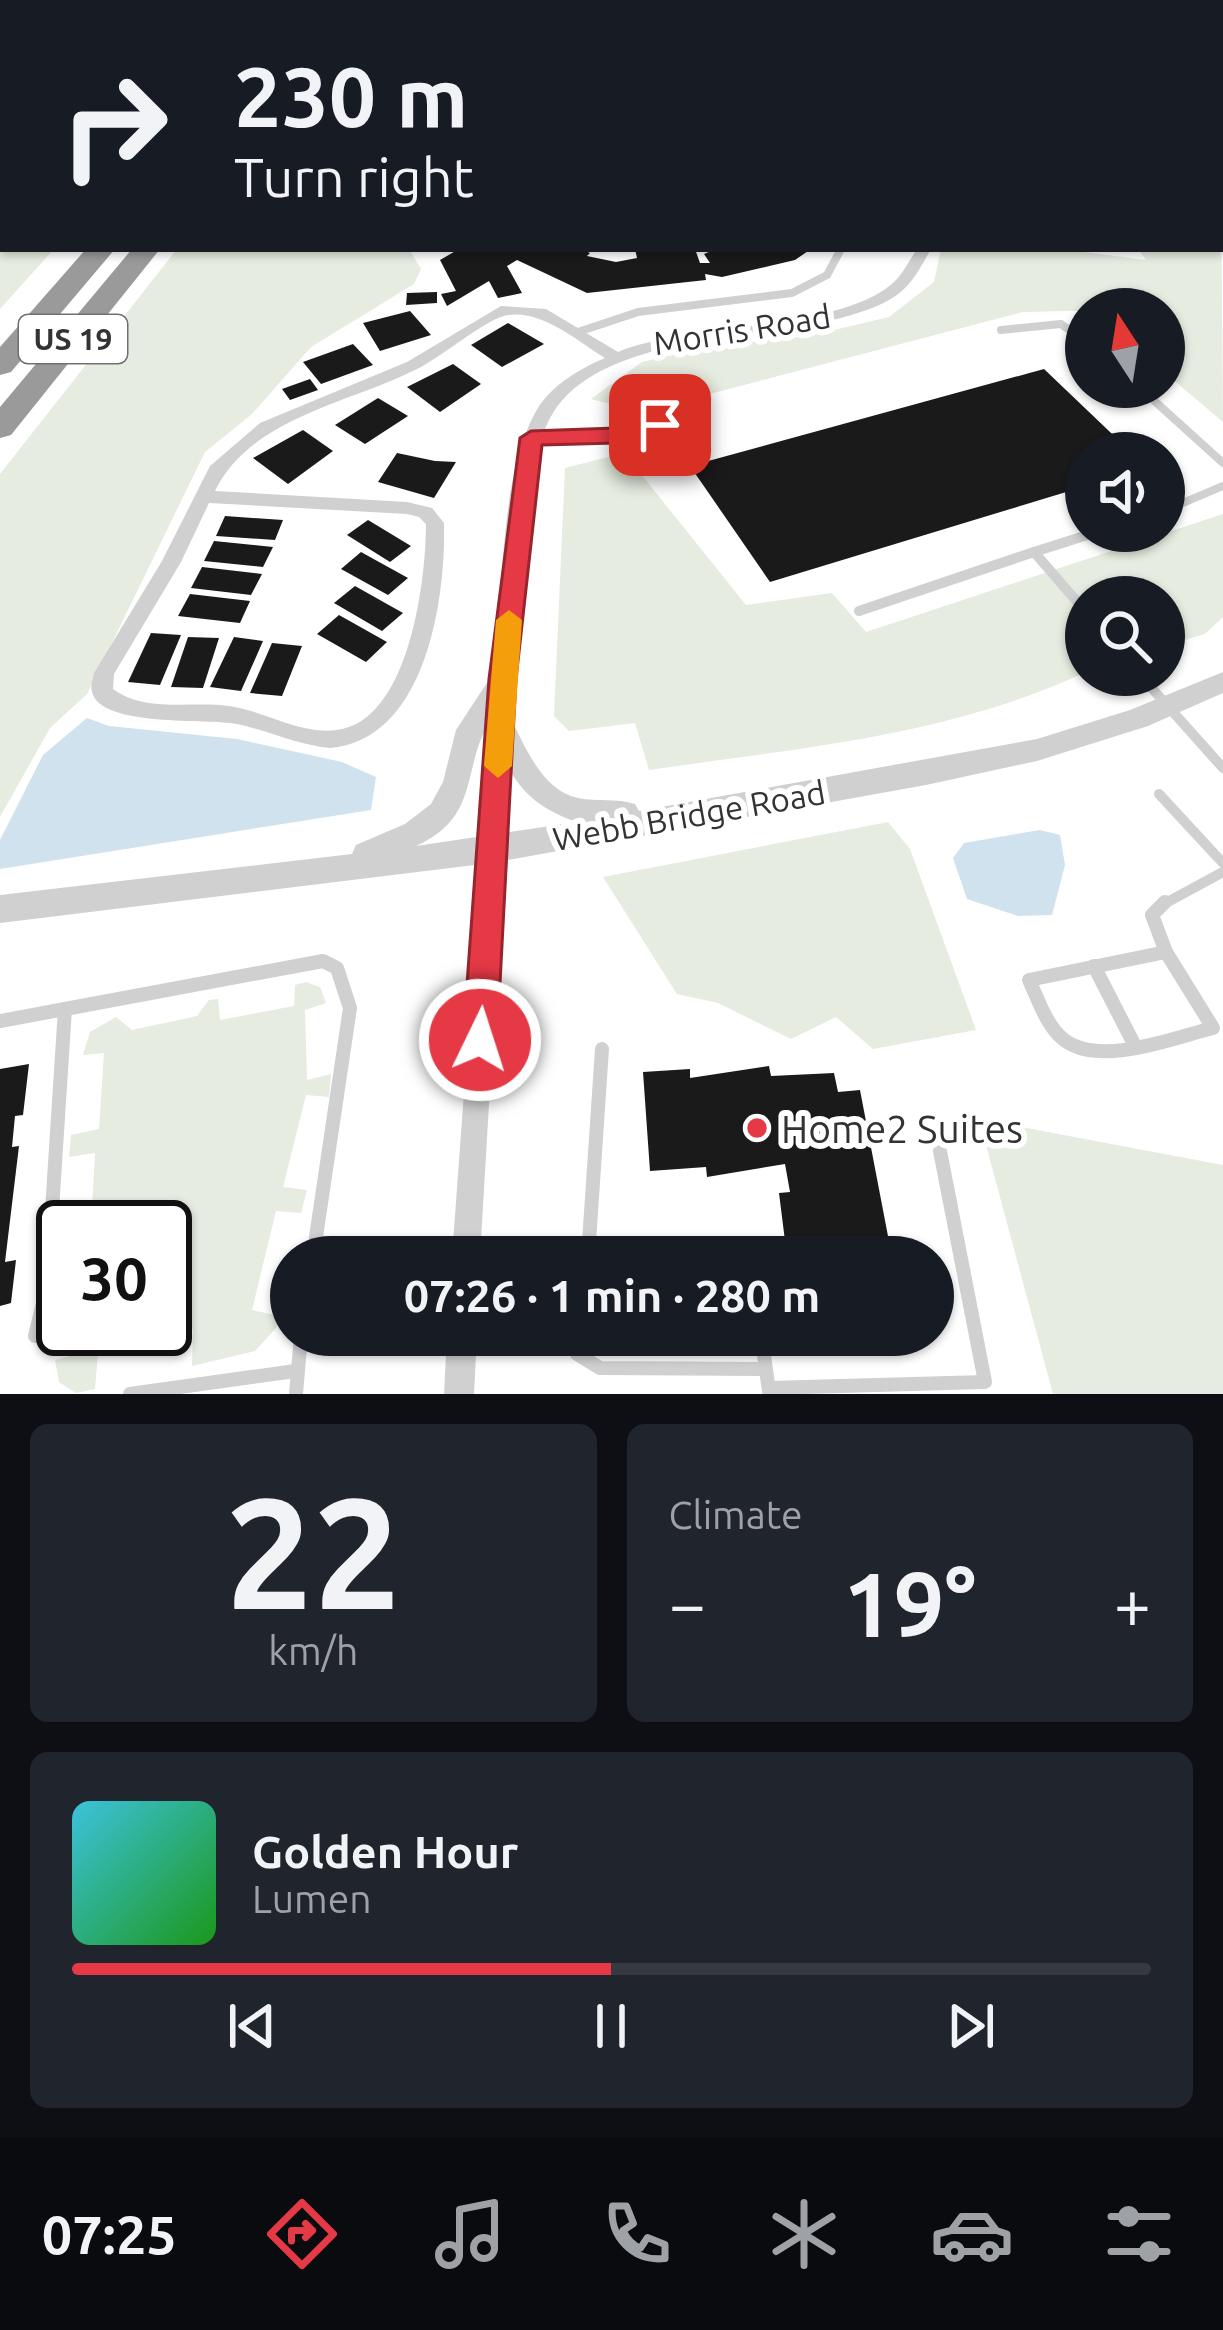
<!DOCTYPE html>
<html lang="en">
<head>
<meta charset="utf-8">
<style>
  :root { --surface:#171b24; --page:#20242c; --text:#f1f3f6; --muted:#9ea1a6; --line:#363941; --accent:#e63946 }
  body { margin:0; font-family:Ubuntu,sans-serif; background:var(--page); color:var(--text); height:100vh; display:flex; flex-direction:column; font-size:45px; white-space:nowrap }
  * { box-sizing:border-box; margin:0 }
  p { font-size:39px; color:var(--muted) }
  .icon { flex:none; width:66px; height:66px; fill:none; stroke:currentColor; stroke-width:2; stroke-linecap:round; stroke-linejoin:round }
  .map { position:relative; height:1394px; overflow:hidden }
  .details { display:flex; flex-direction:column; gap:30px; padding:30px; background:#0d0f14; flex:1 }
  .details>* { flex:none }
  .hud { position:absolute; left:0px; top:0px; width:1224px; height:252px; box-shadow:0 3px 9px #0004; background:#171b24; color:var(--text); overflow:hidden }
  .needle { width:78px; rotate:348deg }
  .controls { position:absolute; left:1065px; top:288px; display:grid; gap:24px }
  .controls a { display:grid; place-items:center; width:120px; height:120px; border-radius:50%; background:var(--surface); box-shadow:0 3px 9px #0004; font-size:60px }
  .speed { position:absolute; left:36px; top:1200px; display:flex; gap:24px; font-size:60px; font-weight:700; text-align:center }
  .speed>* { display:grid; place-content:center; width:156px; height:156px; border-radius:50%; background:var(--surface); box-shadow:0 3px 9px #0004; line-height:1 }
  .speed .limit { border:6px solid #111; border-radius:18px; background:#fff; color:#111 }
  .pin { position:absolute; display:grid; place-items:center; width:102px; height:102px; color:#fff; margin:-51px; border-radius:24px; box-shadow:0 6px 18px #0006 }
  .me { position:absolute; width:132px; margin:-66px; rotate:4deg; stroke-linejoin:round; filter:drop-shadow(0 0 9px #0008) }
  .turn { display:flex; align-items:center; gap:42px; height:252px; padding:0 36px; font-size:54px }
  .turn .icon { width:156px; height:156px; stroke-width:2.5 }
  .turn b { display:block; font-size:84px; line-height:102px }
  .big { font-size:90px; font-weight:600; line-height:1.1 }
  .details .card { flex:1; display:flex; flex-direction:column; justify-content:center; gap:18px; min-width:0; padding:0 42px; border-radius:18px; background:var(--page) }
  .details .dial { align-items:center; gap:0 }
  .dial b { font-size:156px; line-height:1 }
  .song { display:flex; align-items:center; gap:36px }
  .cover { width:144px; height:144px; border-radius:18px; background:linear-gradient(135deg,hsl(190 70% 55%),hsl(120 70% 35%)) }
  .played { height:12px; border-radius:6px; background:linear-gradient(90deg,var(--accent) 50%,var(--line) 50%) }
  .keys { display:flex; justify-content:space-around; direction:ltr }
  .heat { display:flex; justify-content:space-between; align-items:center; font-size:66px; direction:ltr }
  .details .tiles { flex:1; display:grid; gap:30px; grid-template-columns:1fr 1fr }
  .card:last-child { grid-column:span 2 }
  .trip { position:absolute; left:270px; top:1236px; width:684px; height:120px; border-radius:60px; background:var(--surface); box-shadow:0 3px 9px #0004; font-weight:600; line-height:120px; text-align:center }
  .dock { display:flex; height:192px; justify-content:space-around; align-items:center; background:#090b0e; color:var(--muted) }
  .dock .icon { width:84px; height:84px }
  .dock .active { color:var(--accent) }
  .dock b { font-size:54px; color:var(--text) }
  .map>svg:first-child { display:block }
  .green { fill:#e6ecdf }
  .water { fill:#cfe2ee }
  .building { fill:#1a1a1a }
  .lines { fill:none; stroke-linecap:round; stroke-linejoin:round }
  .service-far2 { stroke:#d0d0d0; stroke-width:8 }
  .service-far1 { stroke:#d0d0d0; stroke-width:10 }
  .service { stroke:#d0d0d0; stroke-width:14 }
  .minor { fill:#d0d0d0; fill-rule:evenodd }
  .tertiary { fill:#d0d0d0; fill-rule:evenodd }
  .motorway { fill:#9a9a9a; fill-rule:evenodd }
  .route { fill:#e63946; stroke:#96252e; stroke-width:3 }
  .slow { fill:#f59e0b }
  .poi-dot { fill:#e63946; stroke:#fff; stroke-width:4.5 }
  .labels { text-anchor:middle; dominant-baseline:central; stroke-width:12; stroke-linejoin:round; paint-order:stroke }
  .shield { fill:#fff; stroke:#707070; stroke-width:3 }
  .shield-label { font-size:30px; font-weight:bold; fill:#333 }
  .street-label { font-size:33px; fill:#333; stroke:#fff }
  .near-poi-label { font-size:39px; fill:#333; stroke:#fff; text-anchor:start }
</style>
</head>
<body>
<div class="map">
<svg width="1223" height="1394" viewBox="0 0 1223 1394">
  <rect width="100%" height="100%" fill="#fff"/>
  <g class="green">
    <polygon points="0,0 277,0 3,3 3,249 54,249 0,309"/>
    <polygon points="1221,181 1223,422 1164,372 1164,309 1023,312 641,412 591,399 642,362 713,346 813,335 889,317 934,282 941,249 1061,249 1146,260 1138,249 1221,249"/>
    <polygon points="177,249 409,249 421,269 414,284 311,347 252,414 205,452 87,694 50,728 0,817 0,474"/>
    <path d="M624 453 746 605 832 593 866 632 1223 514V617L1205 634 1164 646V597H1086V672C949 736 798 748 649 770L635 723 569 731 554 716 565 468Z"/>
    <polygon points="888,822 910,849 976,1030 873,1049 836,1017 791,1039 718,1003 677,994 603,877"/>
    <polygon points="306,982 320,987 326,1003 305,1010 307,1080 331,1074 329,1097 306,1095 283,1187 307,1190 301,1213 276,1211 252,1310 275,1315 277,1327 255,1351 192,1366 193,1329 98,1353 95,1389 76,1393 59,1382 55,1360 81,1353 83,1329 165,1329 165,1227 91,1227 95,1153 69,1157 71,1135 99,1129 104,1053 83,1055 90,1032 116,1017 132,1030 197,1016 209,1000 218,999 220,1020 294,1006 295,985"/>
    <polygon points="979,1119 1223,1165 1223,1394 1053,1394"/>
  </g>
  <g class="water">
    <polygon points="87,718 109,726 237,739 342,762 376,777 371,810 0,869 0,840 43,755"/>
    <polygon points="1040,830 1060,835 1065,865 1052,915 1018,916 967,899 953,858 964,843"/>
  </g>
  <g class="building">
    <polygon points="459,249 581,249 590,253 587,256 616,262 637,258 635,249 695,249 700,263 710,263 704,254 716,249 811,249 795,260 722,277 705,274 706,280 587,293 517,260 507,266 522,293 498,298 489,281 447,306 441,294 456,291 440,260"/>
    <polygon points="437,292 437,303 406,305 407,293"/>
    <polygon points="410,311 431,335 380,351 363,323"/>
    <polygon points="508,323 544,344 502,367 471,345"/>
    <polygon points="353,344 373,365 321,384 303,362"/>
    <polygon points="453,364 481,384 440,412 407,387"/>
    <polygon points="1044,369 1132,453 1086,453 1086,486 770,582 690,466"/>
    <polygon points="310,379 318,390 290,400 282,389"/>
    <polygon points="378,398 408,416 365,444 335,425"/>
    <polygon points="303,430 333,451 288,484 253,458"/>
    <polygon points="397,453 435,461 456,462 434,498 378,482"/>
    <polygon points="225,516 283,520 275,540 216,536"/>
    <polygon points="368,520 411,546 390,562 347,535"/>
    <polygon points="214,541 273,547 263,567 204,561"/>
    <polygon points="361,552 408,578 388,595 341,569"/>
    <polygon points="202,567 262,574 251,595 191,588"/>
    <polygon points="355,586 403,613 382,631 334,603"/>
    <polygon points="190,594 250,601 240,623 178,616"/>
    <polygon points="339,615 387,642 366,662 317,634"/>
    <polygon points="151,633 181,635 160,685 128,682"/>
    <polygon points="188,637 219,638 203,688 171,687"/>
    <polygon points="234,637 263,641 241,691 210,687"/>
    <polygon points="272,643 302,646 282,696 250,693"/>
    <polygon points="29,1064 23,1115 15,1116 12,1147 19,1146 5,1262 16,1260 11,1303 0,1306 0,1069"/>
    <polygon points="769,1066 771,1076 834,1073 838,1092 860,1090 892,1257 796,1257 794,1240 785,1241 779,1193 790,1192 785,1164 707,1177 706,1167 650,1171 643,1072 690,1069 690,1078"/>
  </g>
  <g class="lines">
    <g class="service-far2">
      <polyline points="1001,330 1061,324 1086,342"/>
      <polyline points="575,333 638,312 792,293 827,275 841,249"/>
      <polyline points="1139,387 1223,463"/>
      <polyline points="532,438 616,435 660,425"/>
      <polyline points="1164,511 1223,486"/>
    </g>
    <g class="service-far1">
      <polyline points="859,611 1034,552"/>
      <polyline points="1086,612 1034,552 1100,531"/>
      <polyline points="1140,675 1223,768"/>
      <polyline points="1159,794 1223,863"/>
      <polyline points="1162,905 1223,872"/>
    </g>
    <g class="service">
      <polyline points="1165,902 1152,915 1166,952"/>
      <path d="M1166 952 1213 1028C1173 1038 1099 1068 1063 1039 1046 1025 1038 999 1029 980Z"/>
      <polyline points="1094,966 1135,1046"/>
      <polyline points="65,1009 323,961 337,968 350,1008 313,1257"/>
      <polyline points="0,1021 65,1009 47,1287 35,1336"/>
      <polyline points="588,1257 602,1049"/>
      <polyline points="575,1335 577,1354 600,1368 766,1369"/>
      <polyline points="761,1335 769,1391"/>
      <polyline points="769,1388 985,1382 940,1151"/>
      <polyline points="130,1394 295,1371"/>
      <polyline points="296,1394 301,1335"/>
    </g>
    <g class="minor">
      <polygon points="773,0 785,0 786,3 774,3"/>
      <polygon points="790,0 802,0 803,3 791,3"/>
      <rect x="1221" y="22" width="2" height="6"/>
      <path d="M917 249H931C924 261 916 277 906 287 890 304 862 312 841 318 759 339 601 335 553 413 525 458 523 557 518 610L480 1257H452L499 610C504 550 506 460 538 408 552 385 581 368 605 358 577 341 539 307 504 316 484 321 440 358 417 369 350 403 250 418 215 491L407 502 432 508 444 523C446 599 426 740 330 748 297 745 269 731 237 724 208 718 101 728 92 692 90 686 93 679 94 673L162 561 210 466 260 423 407 362 501 306 546 309 618 352C689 322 847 331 896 280 904 272 910 259 917 249ZM209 503 407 514 419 517 426 524C426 581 409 721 337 730 300 735 265 711 229 706 191 701 146 713 113 689L114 674 181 562Z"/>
      <polygon points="447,1335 477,1335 474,1394 444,1394"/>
    </g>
    <path class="tertiary" d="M503 669 516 679 492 719H511C526 748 542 790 578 798 597 802 617 798 635 804L639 811 1037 739 1130 710 1223 672V693L1148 726 1037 761 926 785 491 863 0 923V895L352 854 356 845 405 824 431 804 443 782 456 730 494 672ZM490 721 487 727C511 776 523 804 577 822L416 846C481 817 461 768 490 721Z"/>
    <g class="motorway">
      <polygon points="86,249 115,249 11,372 0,375 0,347"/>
      <polygon points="132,249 160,249 11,435 0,438 0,407"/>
    </g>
  </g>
  <polygon class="route" points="660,418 668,420 668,430 616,443 542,445 516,679 497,1040 492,1051 480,1056 468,1051 463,1040 489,679 520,438 531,431 616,428"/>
  <polygon class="slow" points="509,610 522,620 512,766 498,778 484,766 496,620"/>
  <circle class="poi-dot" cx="757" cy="1128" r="12"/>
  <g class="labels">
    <rect class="shield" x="19" y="315" width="108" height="48" rx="9"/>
    <g class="shield-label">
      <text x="73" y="339">US 19</text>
    </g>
    <g class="street-label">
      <text transform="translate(742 329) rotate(-9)">Morris Road</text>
      <text transform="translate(689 815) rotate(-10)">Webb Bridge Road</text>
    </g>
    <g class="near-poi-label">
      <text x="781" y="1128">Home2 Suites</text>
    </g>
  </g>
</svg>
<div class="controls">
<a><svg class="needle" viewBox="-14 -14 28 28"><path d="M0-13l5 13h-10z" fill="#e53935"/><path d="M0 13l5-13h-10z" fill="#9ea1a6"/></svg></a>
<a><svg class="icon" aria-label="sound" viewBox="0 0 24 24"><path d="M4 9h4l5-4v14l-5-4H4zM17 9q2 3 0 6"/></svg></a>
<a><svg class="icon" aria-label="search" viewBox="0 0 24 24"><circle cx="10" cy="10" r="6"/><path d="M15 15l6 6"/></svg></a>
</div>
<div class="speed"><div class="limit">30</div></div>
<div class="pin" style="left:660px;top:425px;background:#d93025"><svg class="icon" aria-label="arrive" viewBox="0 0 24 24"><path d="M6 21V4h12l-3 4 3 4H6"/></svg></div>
<svg class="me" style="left:480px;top:1040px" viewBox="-20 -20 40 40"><circle r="17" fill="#e63946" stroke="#fff" stroke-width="3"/><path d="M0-11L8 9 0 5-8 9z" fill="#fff"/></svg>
<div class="trip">07:26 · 1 min · 280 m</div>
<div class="hud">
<div class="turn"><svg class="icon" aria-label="right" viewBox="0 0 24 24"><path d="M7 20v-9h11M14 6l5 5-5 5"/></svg><div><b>230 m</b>Turn right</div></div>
</div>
</div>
<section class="details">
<div class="tiles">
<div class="card dial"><b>22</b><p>km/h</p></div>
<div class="card"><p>Climate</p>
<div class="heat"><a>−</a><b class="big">19°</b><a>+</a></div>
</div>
<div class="card">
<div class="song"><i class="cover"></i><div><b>Golden Hour</b><p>Lumen</p></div></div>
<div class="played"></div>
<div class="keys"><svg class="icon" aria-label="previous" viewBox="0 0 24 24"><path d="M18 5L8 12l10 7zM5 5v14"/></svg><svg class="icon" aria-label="pause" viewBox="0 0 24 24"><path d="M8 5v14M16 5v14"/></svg><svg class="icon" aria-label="next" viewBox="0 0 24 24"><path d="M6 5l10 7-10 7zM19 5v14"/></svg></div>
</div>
</div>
</section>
<nav class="dock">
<b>07:25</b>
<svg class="icon active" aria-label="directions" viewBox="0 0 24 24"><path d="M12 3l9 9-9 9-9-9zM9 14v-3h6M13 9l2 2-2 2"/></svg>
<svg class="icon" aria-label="music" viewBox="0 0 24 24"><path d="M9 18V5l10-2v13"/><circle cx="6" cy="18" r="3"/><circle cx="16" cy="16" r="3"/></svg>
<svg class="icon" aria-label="phone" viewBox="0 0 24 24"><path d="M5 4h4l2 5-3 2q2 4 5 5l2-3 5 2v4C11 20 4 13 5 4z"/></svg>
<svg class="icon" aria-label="climate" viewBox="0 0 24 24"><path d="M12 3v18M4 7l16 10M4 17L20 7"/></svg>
<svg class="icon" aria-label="car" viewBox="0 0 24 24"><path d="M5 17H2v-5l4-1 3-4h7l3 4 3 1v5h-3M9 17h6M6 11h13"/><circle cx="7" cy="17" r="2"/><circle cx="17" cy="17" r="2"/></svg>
<svg class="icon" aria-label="filters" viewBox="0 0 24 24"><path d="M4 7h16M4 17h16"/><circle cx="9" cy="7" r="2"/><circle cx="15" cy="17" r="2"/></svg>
</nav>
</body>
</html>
